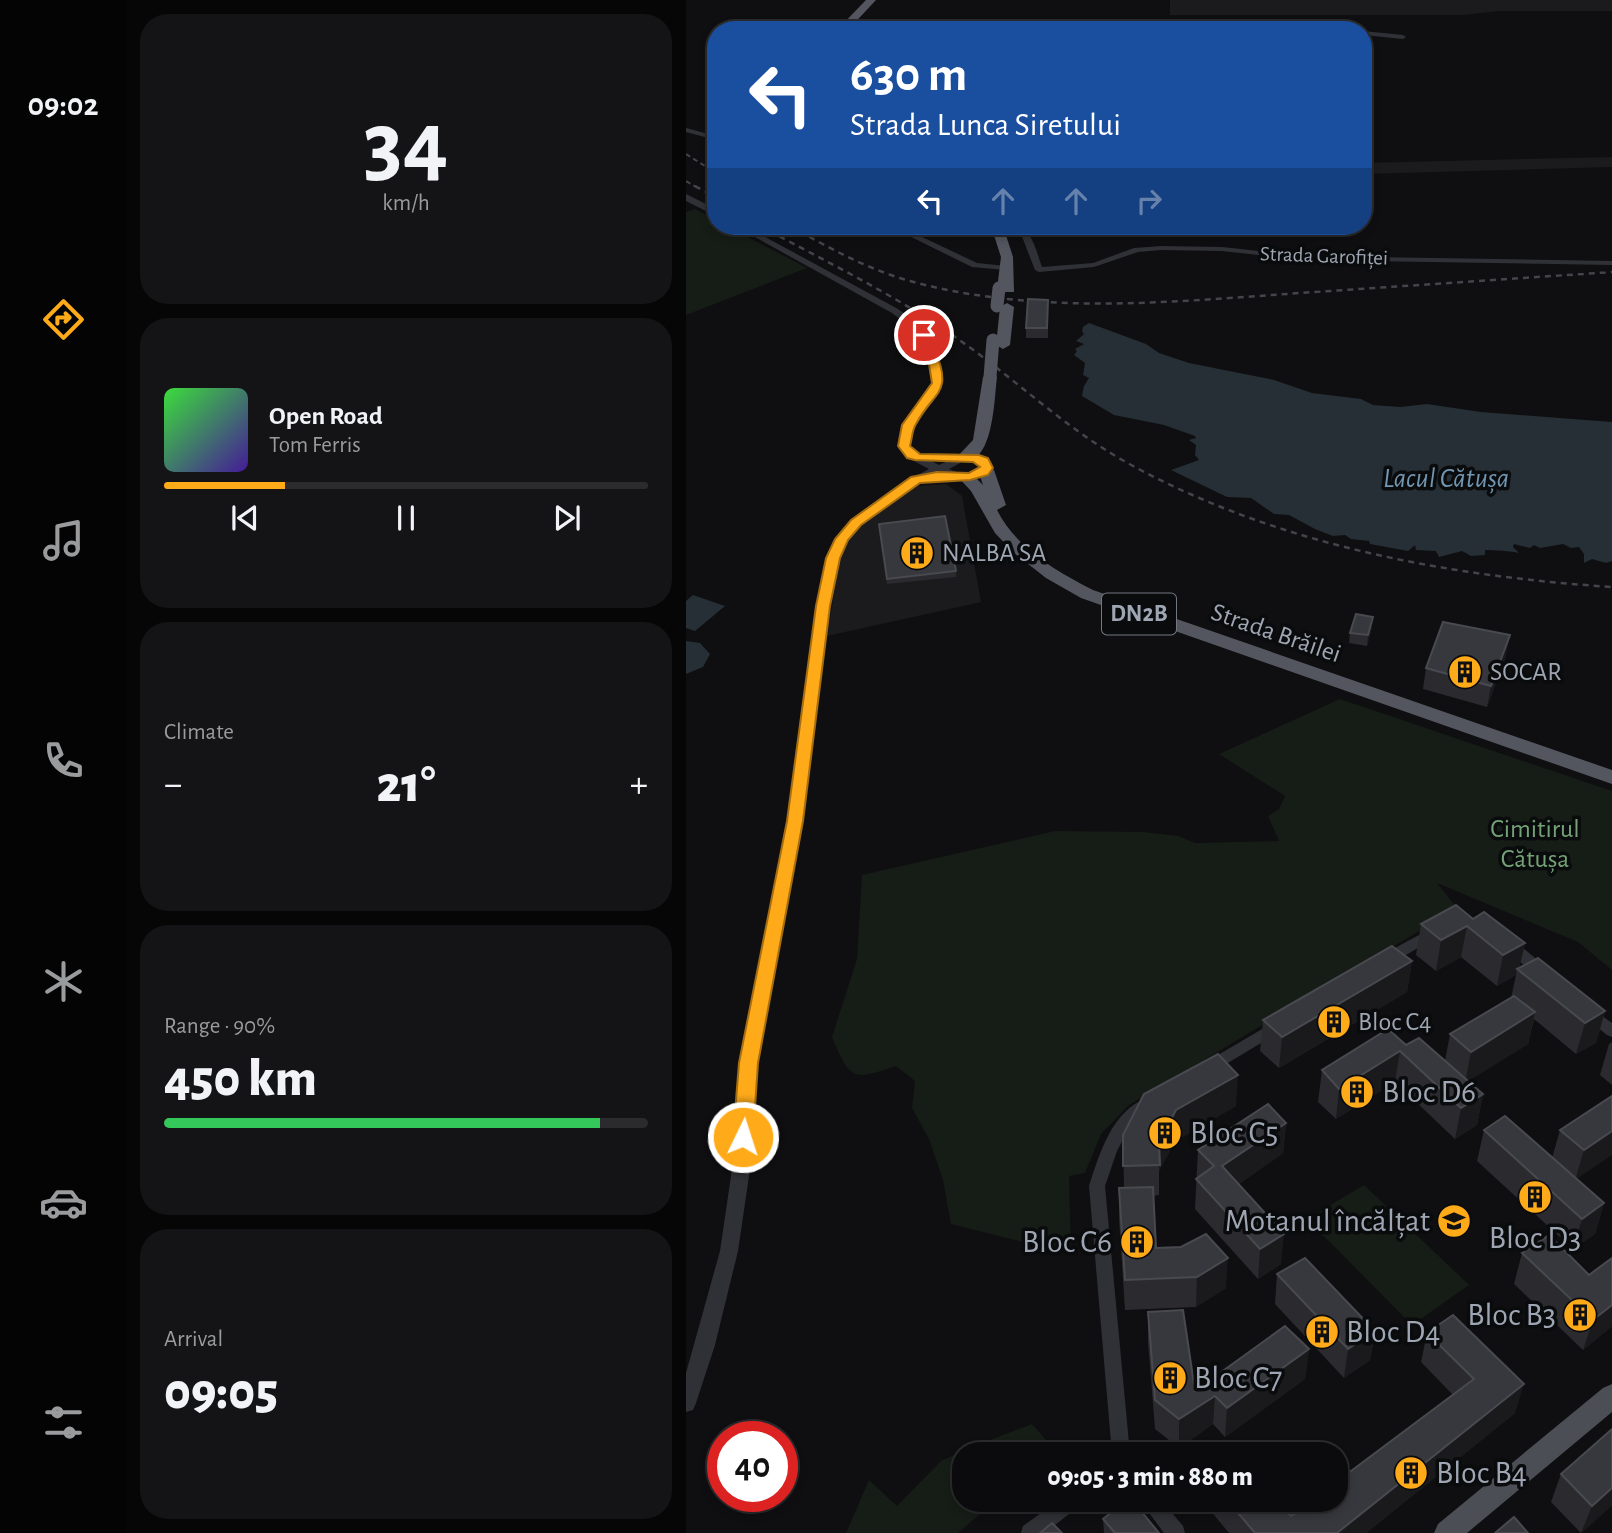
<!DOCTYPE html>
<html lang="en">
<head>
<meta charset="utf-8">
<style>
  :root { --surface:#0b0b0d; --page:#141416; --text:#f1f3f6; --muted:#9a9b9d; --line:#2b2b2e; --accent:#ffaa19 }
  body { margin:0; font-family:"Alegreya Sans",sans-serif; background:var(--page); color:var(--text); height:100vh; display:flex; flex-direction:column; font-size:26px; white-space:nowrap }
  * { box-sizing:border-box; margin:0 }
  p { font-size:23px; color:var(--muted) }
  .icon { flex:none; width:38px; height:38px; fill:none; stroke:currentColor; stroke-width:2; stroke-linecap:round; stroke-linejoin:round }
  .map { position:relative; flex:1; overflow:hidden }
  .panel { display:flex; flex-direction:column; gap:14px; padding:14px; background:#060607; width:560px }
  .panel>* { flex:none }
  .banner { position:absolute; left:21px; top:21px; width:665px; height:214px; border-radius:28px; box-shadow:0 4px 10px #0003,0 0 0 2px var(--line); background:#1a4fa0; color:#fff; overflow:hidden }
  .speed { position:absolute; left:21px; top:1421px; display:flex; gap:14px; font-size:35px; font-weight:700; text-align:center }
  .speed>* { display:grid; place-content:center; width:91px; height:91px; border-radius:50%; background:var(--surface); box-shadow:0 4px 10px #0003,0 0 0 2px var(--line); line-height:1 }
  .speed .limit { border:10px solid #d22; background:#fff; color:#111 }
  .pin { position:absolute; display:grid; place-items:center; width:60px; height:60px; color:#fff; margin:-30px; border:4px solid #fff; border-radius:50%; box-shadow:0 2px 7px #0007 }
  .me { position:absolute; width:77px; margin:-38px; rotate:4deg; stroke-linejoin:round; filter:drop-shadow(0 0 5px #0008) }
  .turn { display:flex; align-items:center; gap:24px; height:147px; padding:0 28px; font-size:32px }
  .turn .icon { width:91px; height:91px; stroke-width:2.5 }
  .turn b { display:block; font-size:49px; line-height:60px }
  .lanes { display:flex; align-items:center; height:66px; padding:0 28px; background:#0003; justify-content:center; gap:35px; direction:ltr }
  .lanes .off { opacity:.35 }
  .big { font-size:52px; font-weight:800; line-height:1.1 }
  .panel .tile { flex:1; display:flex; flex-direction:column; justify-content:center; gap:10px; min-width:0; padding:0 24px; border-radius:28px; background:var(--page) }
  .panel .dial { align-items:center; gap:0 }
  .dial b { font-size:91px; line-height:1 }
  .song { display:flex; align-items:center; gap:21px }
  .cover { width:84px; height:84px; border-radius:10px; background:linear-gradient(135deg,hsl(120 70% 55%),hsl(260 70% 35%)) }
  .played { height:7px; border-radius:4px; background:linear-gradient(90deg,var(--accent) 25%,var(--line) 25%) }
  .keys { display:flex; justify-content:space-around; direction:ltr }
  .heat { display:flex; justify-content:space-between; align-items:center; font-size:38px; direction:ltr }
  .charge { height:10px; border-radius:5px; background:linear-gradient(90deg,#34c759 90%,var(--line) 0) }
  .trip { position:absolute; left:266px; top:1442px; width:396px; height:70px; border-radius:28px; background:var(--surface); box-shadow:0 4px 10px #0003,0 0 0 2px var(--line); font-weight:800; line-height:70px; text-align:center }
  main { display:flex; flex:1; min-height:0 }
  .tab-bar { display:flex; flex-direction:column; width:126px; justify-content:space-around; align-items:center; background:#040405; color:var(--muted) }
  .tab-bar .icon { width:49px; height:49px }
  .tab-bar .current { color:var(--accent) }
  .tab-bar b { font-size:32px; color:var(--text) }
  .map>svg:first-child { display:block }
  .built { fill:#1b1b1e }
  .green { fill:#161c16 }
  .water { fill:#252f35 }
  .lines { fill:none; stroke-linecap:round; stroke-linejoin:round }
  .minor { fill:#303136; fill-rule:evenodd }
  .tertiary { fill:#303136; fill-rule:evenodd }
  .primary { fill:#4c4e56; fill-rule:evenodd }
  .trunk { fill:#54565f; fill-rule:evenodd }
  .rail-far1 { stroke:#43454b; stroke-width:2; stroke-dasharray:5 3.5; stroke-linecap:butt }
  .rail { stroke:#43454b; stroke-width:2.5; stroke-dasharray:6 5; stroke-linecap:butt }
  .trunk-bridge { stroke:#54565f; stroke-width:13 }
  .wall { fill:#2b2b2f }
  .shaded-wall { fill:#1a1a1d }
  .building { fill:#37383d; stroke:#484a50; stroke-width:2 }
  .route { fill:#ffaa19; stroke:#a66e10; stroke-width:2 }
  .labels { text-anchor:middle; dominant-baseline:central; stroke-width:7; stroke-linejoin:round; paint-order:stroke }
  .far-street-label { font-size:21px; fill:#9fa6b3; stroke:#0a0b0c }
  .shield { fill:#0a0b0c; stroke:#727881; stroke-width:2 }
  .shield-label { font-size:24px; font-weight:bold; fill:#9fa6b3 }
  .poi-label { font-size:26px; fill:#9fa6b3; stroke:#0a0b0c; text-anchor:start }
  .street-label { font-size:26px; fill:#9fa6b3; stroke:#0a0b0c }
  .park-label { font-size:26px; fill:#74a175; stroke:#0a0b0c }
  .water-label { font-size:28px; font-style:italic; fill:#7297b3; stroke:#0a0b0c }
  .near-poi-label { font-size:32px; fill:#9fa6b3; stroke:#0a0b0c; text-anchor:start }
</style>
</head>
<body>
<main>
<nav class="tab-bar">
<b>09:02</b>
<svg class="icon current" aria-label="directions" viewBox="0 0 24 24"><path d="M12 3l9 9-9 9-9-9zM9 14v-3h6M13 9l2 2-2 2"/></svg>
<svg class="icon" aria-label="music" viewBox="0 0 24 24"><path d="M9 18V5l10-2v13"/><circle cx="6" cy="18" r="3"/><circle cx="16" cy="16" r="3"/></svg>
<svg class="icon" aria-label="phone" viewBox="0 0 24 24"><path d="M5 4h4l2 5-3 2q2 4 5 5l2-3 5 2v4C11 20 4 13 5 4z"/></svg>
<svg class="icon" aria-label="climate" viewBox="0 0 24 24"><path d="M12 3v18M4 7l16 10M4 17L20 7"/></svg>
<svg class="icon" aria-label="car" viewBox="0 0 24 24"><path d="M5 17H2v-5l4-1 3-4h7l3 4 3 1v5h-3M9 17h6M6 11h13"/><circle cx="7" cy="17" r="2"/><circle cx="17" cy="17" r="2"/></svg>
<svg class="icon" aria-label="filters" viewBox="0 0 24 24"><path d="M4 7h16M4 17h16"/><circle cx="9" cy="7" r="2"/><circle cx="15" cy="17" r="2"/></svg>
</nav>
<section class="panel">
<div class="tile dial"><b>34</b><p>km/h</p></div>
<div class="tile">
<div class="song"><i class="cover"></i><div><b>Open Road</b><p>Tom Ferris</p></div></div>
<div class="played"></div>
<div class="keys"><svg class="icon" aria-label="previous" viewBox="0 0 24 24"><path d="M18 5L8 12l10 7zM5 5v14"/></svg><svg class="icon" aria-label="pause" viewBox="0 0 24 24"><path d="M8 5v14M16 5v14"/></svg><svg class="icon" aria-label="next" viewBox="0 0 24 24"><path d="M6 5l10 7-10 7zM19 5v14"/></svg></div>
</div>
<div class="tile"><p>Climate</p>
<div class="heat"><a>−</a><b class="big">21°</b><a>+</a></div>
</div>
<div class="tile"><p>Range · 90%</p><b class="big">450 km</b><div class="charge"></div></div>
<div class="tile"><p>Arrival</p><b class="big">09:05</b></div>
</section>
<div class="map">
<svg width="926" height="1533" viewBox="0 0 926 1533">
  <rect width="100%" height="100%" fill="#0f0f11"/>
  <g class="built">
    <polygon points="484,0 926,0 926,11 813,11 777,15 484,15"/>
    <polygon points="926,157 926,167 677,174 677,163"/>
    <polygon points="260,484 276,496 295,602 141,636 154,557 166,534 197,506 229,486"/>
  </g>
  <g class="green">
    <polygon points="9,209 30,220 30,226 41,226 121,268 0,315 0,212"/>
    <path d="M654 699 926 791V970L892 942 751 883 780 919 750 921 443 1105 415 1134 399 1173 383 1176 385 1254 265 1224 257 1180 243 1139 226 1108 229 1081 210 1066C165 1082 164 1079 146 1037L171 959 176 875 369 831 458 832 492 836 509 843 593 841 582 816 593 809 599 796 533 754Z"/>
    <polygon points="678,1185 783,1285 726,1325 621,1219"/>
    <polygon points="346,1424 369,1450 363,1454 278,1454 278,1500 310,1500 272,1533 160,1533 183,1480 211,1506 255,1461 288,1446"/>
  </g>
  <g class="water">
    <path d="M403 323 460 344 473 353 503 363 588 380 626 393 675 399 687 405 714 407 741 404 795 412 926 422V561L920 563 906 559 898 563V554L893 547 885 548 877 544 854 548 848 545 844 548 828 544 827 547 833 553C826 551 807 550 799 550V555L785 556 776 551 753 557 750 551 730 550 729 545 722 551 684 544 683 541 665 539 659 535 647 536 629 529 603 515 588 514 565 498 541 497 485 470 513 460 509 455 510 445 503 440 510 438 509 436 478 425 428 415 396 396 398 386 403 378 397 375 399 363 388 355 391 351 389 349 398 344 390 341 398 334 396 331 397 327Z"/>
    <polygon points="7,595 39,606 9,631 0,628 0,601"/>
    <polygon points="0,641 14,643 24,654 17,667 0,674"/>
  </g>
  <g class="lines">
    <g class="minor">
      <polygon points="677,31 717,35 720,37 717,39 677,35"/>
      <polygon points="0,128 30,136 30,140 0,132"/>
      <polygon points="203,226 213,226 291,263 320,266 324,268 320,270 286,267"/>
      <path d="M326 226C346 225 350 251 356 267L407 263 448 248 475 246 536 247 619 256 926 261V265L619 260 536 251 475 250 452 252 408 267 353 272 349 270 335 234Z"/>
      <polygon points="746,928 751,929 753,933 751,937 706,963 696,963 694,959 696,955"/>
      <polygon points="825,941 830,942 861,968 863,972 861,976 856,977 851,976 820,950 818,946 820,942"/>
      <polygon points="905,1008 926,1023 926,1037 921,1035 900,1018 898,1014 900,1010"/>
      <polygon points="590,1021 595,1023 597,1027 595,1031 530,1070 525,1072 520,1070 518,1066 520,1062"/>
      <path d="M461 1098 466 1100 468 1104 440 1134 431 1151 419 1186 444 1454H426L403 1186C413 1155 426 1110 461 1098Z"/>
      <polygon points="373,1500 396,1500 393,1506 359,1533 335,1533 337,1526"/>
      <polygon points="455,1500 475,1500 497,1526 499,1533 478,1533 458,1506"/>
    </g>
    <g class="tertiary">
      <polygon points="0,194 30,209 30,216 0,201"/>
      <polygon points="49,226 59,226 212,309 239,328 250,349 257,383 252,394 228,425 224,446 232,454 253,465 266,459 274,459 274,463 263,469 278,475 272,478 254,473 234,482 183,517 161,540 153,558 143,606 116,821 71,1063 63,1176 52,1251 29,1345 10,1403 7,1410 0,1412 0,1373 34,1251 45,1176 55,1063 102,821 131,606 141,558 152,536 175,513 226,478 243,469 224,459 212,446 218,425 242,393 247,383 240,349 231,332 206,313"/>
    </g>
    <polygon class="primary" points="926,1384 926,1412 781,1533 748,1533 752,1524 917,1388"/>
    <g class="trunk">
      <polygon points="180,0 190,0 162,30 151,30"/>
      <polygon points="305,226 317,226 327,257 328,292 318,292 312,281 315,257"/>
      <polygon points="321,303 328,307 324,345 317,349 310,345 314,307"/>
      <path d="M304 373 311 377C308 399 308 469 273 461L270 458 287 440 297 377Z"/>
      <path d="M300 465 308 470 320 505 311 510C330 548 370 571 407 590L926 770V784L395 598 360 578 328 553 309 533 285 491 272 477 280 472 286 474 297 485 292 470Z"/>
    </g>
    <g class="rail-far1">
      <polyline points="0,154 30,173"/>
      <polyline points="0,181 12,188"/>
    </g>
    <g class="rail">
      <polyline points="9,186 30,197"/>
      <path d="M74 226C141 262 209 295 272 339 328 378 378 427 438 461 587 544 758 576 926 587"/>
      <path d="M104 226C143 248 181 269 224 281 351 316 485 302 614 293 718 286 822 279 926 272"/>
    </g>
    <g class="trunk-bridge">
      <polyline points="311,306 313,288"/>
      <polyline points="304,377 307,340"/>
    </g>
  </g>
  <g class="wall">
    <polygon points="362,309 362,338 340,338 340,328"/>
    <polygon points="193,524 270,571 270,577 201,584"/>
    <polygon points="686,627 681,646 663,643 664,633"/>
    <polygon points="820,656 801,707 737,689 740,668"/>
    <polygon points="787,919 839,943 833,968 919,1011 910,1043 890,1054 848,1019 842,1044 782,1081 797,1094 791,1125 769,1139 709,1082 650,1119 632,1102 636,1070 720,1045 759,1061 764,1034 825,998 830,975 811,986 775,957 750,971 730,955 735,924"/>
    <polygon points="726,961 721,992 593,1068 574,1051 577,1020"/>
    <polygon points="926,1042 926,1085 914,1075 923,1044"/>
    <polygon points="926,1096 891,1179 918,1203 909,1234 887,1249 791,1161 798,1130 866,1158 874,1130"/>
    <polygon points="550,1106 489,1141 473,1171 473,1195 467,1196 470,1248 540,1288 510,1307 439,1310 433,1219 433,1188 438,1188 437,1135"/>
    <polygon points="600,1123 597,1153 553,1184 595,1264 572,1279 509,1209 512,1150"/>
    <polygon points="836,1253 926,1326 897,1350 828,1284"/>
    <polygon points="591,1274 689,1331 684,1360 658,1378 589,1304"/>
    <polygon points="462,1312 509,1391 623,1349 619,1379 539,1437 527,1424 493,1448 469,1429 462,1342"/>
    <polygon points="741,1333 829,1413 680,1533 543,1533 519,1504 519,1500 592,1500 605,1516 767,1395 735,1362"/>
    <polygon points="926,1429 926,1505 895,1533 865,1502 875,1474"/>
    <polygon points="417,1519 473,1533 418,1533"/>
  </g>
  <g class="shaded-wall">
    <polygon points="687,617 686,627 681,646 682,635"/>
    <polygon points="824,635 820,656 801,707 805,686"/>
    <polygon points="781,926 775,957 750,971 755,940"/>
    <polygon points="839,943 833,970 831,969 830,975 811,986 817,955"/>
    <polygon points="726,961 721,992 593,1068 596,1037"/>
    <polygon points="919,1011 910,1043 890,1054 899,1023"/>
    <polygon points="849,1012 842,1044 779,1083 785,1052"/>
    <polygon points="714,1051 709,1082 650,1119 653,1089"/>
    <polygon points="552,1075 550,1106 489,1141 473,1171 473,1142 490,1110"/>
    <polygon points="797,1094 791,1125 769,1139 775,1108"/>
    <polygon points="600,1123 597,1153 535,1196 536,1166"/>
    <polygon points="926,1131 926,1155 889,1180 898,1150"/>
    <polygon points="918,1203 909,1234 887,1249 896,1219"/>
    <polygon points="598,1234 595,1264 572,1279 574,1249"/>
    <polygon points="542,1258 540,1288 510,1307 511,1277"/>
    <polygon points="926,1305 926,1326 897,1350 907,1320"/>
    <polygon points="689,1331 684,1360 658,1378 662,1349"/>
    <polygon points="623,1349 619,1379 539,1437 541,1408"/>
    <polygon points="838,1384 829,1413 680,1533 651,1533"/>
    <polygon points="529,1396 527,1424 493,1448 493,1419"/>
    <polygon points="926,1488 926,1505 895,1533 906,1506"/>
  </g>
  <g class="building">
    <polygon points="342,299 362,300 361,328 340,328"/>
    <polygon points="259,516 270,571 201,579 193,524"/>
    <polygon points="670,614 687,617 682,635 664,633"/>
    <polygon points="757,622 824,635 805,686 740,668"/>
    <polygon points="770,905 787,919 798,912 839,943 817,955 781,926 755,940 735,924"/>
    <polygon points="706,946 726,961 596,1037 577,1020"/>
    <polygon points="852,958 919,1011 899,1023 831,969"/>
    <polygon points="828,996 849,1012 785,1052 764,1034"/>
    <polygon points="702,1029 720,1045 733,1038 797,1094 775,1108 714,1051 653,1089 636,1070"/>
    <polygon points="532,1054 552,1075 490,1110 473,1142 474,1165 437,1166 437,1135 458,1094"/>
    <polygon points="926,1096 926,1131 898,1150 874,1130"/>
    <polygon points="582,1104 600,1123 536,1166 598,1234 574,1249 510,1179 528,1166 512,1150"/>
    <polygon points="819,1116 918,1203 896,1219 798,1130"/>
    <polygon points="467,1187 470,1248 495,1247 520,1234 542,1258 511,1277 439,1280 433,1188"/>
    <polygon points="863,1235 903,1275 926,1258 926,1305 907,1320 836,1253"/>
    <polygon points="619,1258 689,1331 662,1349 591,1274"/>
    <polygon points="497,1310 509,1391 599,1326 623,1349 541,1408 529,1396 493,1419 469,1400 462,1312"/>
    <polygon points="767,1315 838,1384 651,1533 569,1533 541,1500 592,1500 605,1516 627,1500 649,1500 649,1483 788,1379 741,1333"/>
    <polygon points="926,1429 926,1488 906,1506 875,1474"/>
    <polygon points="441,1500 446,1500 473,1533 429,1533 417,1519"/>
    <polygon points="828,1517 842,1533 809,1533"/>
    <polygon points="366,1523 376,1533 354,1533"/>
  </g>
  <path class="route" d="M238 331C246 335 247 342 249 349 267 395 249 389 230 424 226 430 226 439 224 446L234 454 293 455 302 458 307 468 302 475 284 480 234 483 175 525 162 540 154 558 144 606 117 821 72 1063 67 1137 64 1143 57 1145 50 1143 47 1137 53 1063 101 821 130 606 140 558 149 539 165 520 225 477 251 472 283 473 294 467 287 462 229 460 221 458 212 446 216 425 246 383 243 364 233 335Z"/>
  <defs>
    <g id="building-disc" transform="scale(1.75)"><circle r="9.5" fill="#ffaa19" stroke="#0a0b0c"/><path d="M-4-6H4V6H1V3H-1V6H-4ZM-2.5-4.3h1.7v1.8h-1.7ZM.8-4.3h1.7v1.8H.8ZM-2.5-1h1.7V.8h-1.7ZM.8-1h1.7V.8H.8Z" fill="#111"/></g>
    <g id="school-disc" transform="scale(1.75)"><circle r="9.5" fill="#ffaa19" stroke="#0a0b0c"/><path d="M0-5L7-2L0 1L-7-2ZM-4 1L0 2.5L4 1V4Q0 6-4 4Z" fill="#111"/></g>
  </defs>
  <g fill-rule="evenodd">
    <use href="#building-disc" x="231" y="553"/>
    <use href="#building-disc" x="779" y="672"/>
    <use href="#building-disc" x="648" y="1022"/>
    <use href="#building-disc" x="671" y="1092"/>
    <use href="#building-disc" x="479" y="1133"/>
    <use href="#building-disc" x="849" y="1197"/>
    <use href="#school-disc" x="768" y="1221"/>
    <use href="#building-disc" x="451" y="1242"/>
    <use href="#building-disc" x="894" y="1315"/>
    <use href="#building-disc" x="636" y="1332"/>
    <use href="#building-disc" x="484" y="1378"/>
    <use href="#building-disc" x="725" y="1473"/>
  </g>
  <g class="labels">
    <g class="far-street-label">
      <text transform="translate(638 256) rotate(2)">Strada Garofiței</text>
    </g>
    <rect class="shield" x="416" y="593.5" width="74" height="41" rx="5"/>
    <g class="shield-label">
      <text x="453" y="614">DN2B</text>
    </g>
    <g class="poi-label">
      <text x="256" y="553">NALBA SA</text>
      <text x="804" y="672">SOCAR</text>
      <text x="672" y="1022">Bloc C4</text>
    </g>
    <g class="street-label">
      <text transform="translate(590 633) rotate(19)">Strada Brăilei</text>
    </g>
    <g class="park-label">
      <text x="849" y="829">Cimitirul<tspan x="849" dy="30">Cătușa</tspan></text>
    </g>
    <g class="water-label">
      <text x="760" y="479">Lacul Cătușa</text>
    </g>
    <g class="near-poi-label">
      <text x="696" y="1092">Bloc D6</text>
      <text x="504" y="1133">Bloc C5</text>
      <text x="744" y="1221" text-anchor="end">Motanul încălțat</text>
      <text x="849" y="1238" text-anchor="middle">Bloc D3</text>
      <text x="426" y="1242" text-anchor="end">Bloc C6</text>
      <text x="870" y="1315" text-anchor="end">Bloc B3</text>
      <text x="660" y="1332">Bloc D4</text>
      <text x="508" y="1378">Bloc C7</text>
      <text x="750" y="1473">Bloc B4</text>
    </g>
  </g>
</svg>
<div class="speed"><div class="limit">40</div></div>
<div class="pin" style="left:238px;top:335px;background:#d93025"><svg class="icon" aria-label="arrive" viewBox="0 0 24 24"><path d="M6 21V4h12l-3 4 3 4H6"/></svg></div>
<svg class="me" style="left:57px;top:1137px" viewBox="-20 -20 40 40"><circle r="17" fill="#ffaa19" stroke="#fff" stroke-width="3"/><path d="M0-11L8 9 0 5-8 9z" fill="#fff"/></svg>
<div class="trip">09:05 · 3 min · 880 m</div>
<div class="banner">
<div class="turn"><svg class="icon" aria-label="left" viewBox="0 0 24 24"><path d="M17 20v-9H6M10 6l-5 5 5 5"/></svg><div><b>630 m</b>Strada Lunca Siretului</div></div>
<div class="lanes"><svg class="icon" aria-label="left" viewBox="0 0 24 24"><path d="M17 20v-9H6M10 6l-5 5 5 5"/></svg><svg class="icon off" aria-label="ahead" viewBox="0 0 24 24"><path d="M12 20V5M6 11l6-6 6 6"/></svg><svg class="icon off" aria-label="ahead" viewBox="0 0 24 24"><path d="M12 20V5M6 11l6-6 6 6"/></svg><svg class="icon off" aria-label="right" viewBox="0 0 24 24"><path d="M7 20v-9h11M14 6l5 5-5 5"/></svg></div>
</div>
</div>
</main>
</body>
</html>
